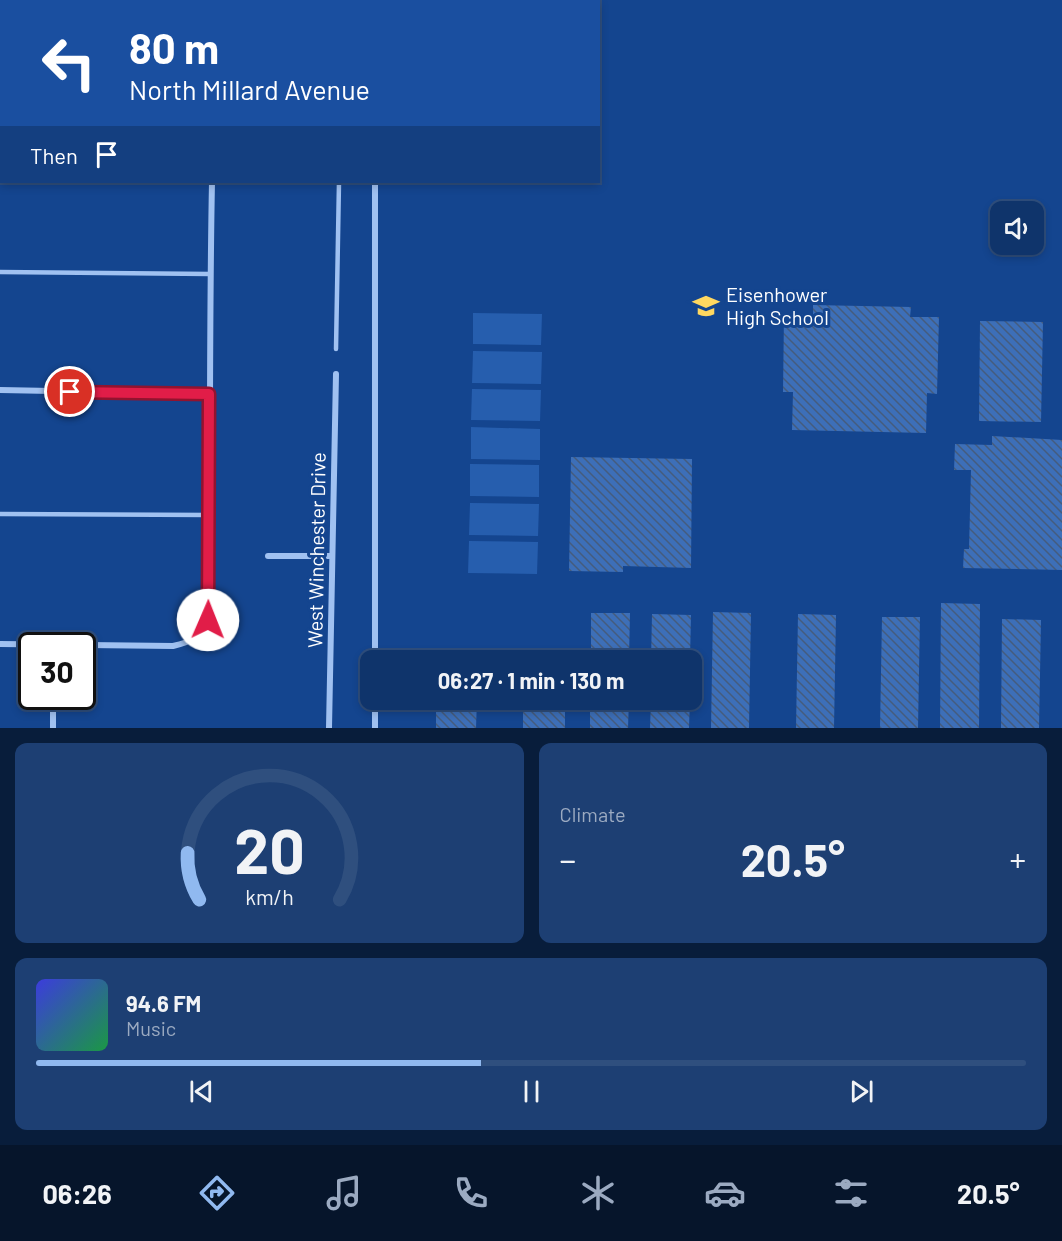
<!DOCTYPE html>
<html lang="en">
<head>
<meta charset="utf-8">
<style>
  :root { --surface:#0f346b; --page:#1d3f73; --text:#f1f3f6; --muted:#9baac1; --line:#2f4f7e; --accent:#90b9f0 }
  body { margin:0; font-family:Barlow,sans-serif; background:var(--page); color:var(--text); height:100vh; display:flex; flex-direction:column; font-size:22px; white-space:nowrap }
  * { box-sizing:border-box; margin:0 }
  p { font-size:20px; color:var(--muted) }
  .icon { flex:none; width:33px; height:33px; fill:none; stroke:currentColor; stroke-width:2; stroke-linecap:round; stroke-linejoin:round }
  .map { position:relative; height:728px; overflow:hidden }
  .side { display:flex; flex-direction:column; gap:15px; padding:15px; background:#081d3b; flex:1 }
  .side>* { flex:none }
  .banner { position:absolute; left:0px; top:0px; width:600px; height:183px; box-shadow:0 3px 9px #0003,0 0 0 2px var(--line); background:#1a4fa0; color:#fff; overflow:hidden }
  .buttons { position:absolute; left:990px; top:201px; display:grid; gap:12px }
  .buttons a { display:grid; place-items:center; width:54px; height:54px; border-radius:12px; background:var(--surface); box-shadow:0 3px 9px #0003,0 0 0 2px var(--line); font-size:30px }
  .speed { position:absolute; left:18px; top:632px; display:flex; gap:12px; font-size:30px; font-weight:700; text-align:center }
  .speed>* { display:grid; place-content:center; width:78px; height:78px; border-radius:50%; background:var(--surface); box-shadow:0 3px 9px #0003,0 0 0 2px var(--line); line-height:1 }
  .speed .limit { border:3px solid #111; border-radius:9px; background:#fff; color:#111 }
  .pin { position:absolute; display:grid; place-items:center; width:51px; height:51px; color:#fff; margin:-26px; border:3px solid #fff; border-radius:50%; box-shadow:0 2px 6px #0007 }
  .me { position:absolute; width:66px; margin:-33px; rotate:1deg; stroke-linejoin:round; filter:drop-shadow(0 0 4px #0008) }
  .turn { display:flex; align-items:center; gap:21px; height:126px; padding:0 30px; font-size:27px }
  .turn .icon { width:78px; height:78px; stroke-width:2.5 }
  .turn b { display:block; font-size:42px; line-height:51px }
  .then { display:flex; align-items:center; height:57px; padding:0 30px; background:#0003; gap:12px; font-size:22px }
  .big { font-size:45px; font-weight:700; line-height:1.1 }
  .side .widget { flex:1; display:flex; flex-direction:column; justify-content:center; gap:9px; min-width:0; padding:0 21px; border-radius:12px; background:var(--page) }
  .side .dial { align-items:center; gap:0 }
  .dial svg { height:156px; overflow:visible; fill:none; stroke:var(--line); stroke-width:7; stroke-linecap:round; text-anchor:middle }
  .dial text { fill:var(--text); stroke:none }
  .song { display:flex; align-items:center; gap:18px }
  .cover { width:72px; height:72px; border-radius:9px; background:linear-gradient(135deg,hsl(240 70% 55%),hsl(140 70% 35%)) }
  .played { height:6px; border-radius:3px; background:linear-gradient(90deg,var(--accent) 45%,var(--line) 45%) }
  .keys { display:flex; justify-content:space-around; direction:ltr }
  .heat { display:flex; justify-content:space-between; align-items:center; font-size:33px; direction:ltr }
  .side .tiles { flex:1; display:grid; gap:15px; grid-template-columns:1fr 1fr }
  .widget:last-child { grid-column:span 2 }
  .trip { position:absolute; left:360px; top:650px; width:342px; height:60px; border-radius:12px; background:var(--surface); box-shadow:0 3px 9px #0003,0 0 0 2px var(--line); font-weight:700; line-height:60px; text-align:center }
  .dock { display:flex; height:96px; justify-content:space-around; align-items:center; background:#06152b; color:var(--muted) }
  .dock .icon { width:42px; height:42px }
  .dock .current { color:var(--accent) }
  .dock b { font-size:27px; color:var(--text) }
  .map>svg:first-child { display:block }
  .garden { fill:#265eae }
  .building { fill:url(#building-back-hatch) }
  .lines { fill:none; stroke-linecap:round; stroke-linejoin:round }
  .service { stroke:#a0c1f1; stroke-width:4.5 }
  .minor { stroke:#a0c1f1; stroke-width:6 }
  .route-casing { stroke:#92132f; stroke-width:15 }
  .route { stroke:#e11d48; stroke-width:10 }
  .labels { text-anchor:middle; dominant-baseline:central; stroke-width:6; stroke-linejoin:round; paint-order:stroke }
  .poi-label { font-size:20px; fill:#fff; stroke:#14458f; text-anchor:start }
  .street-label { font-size:20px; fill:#fff; stroke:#14458f }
</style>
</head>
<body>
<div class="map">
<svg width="1062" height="728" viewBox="0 0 1062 728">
  <defs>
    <pattern id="building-back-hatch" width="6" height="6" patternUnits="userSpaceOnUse" patternTransform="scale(1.5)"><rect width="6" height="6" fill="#3d6fb8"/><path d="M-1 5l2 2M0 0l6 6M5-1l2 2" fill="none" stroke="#455c7d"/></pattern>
  </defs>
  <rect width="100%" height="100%" fill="#14458f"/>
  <g class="garden">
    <polygon points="473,313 542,314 541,345 473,344"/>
    <polygon points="473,351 542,352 541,384 472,383"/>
    <polygon points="472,389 541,390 540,421 471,420"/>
    <polygon points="471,427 540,429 540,460 471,459"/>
    <polygon points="470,464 539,465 539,497 470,496"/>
    <polygon points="470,503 539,504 538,536 469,535"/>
    <polygon points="469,541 538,542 537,574 468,573"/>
  </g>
  <g class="building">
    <polygon points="813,305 911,307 910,317 939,317 937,394 927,393 926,433 792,430 793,392 783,392 784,314 813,314"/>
    <polygon points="980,321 1043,322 1041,422 979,421"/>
    <polygon points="992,436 1062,440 1062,570 963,568 964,549 969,549 971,470 954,470 955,444 992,445"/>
    <polygon points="571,457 692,459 691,568 623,566 623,572 569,571"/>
    <polygon points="941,603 980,604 979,728 940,728"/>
    <polygon points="713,612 751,613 749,728 711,728"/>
    <polygon points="591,613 630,613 629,660 591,660"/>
    <polygon points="652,614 691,615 690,660 651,660"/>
    <polygon points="798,614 836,615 834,728 796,728"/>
    <polygon points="882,617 920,617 918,728 880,728"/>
    <polygon points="1002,619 1041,620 1039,728 1001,728"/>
    <polygon points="524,656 566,657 566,660 524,660"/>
    <polygon points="436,699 477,699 476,728 436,728"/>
    <rect x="523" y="699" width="42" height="29"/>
    <polygon points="590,699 629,699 628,728 590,728"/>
    <polygon points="651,699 690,699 689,728 650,728"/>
  </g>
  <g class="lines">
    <g class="service">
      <polyline points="342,2 342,0"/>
      <polyline points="0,29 2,29"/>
      <polyline points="0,272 210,274"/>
      <polyline points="336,349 339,182"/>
      <polyline points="0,514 209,515"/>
    </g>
    <g class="minor">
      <polyline points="375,0 375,2"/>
      <polyline points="215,2 215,0"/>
      <polyline points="0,150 2,150"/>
      <polyline points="375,182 375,660"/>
      <polyline points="0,390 209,394"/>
      <polyline points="268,556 332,556"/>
      <path d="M0 644 173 646C191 642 201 637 208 620 211 474 209 328 212 182"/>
      <polyline points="375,699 375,728"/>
      <polyline points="53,728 53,696"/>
      <polyline points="329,728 336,374"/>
    </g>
  </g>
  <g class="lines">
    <g class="route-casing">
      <polyline id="route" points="70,392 209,394 208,620"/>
    </g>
    <use href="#route" class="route"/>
  </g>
  <defs>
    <g id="school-bare" transform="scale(2.07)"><path d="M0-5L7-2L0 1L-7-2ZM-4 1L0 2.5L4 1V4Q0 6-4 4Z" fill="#ffd860" stroke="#14458f" stroke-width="2.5" paint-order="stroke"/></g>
  </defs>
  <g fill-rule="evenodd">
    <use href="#school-bare" x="706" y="306"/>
  </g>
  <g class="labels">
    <g class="poi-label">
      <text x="726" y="294">Eisenhower<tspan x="726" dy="23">High School</tspan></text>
    </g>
    <g class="street-label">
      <text transform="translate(316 550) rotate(-89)">West Winchester Drive</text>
    </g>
  </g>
</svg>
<div class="buttons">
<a><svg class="icon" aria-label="sound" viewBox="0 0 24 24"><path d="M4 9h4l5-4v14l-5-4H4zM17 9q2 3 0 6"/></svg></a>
</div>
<div class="speed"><div class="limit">30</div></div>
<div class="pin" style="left:70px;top:392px;background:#d93025"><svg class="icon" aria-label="arrive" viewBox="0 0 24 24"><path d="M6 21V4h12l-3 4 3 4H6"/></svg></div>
<svg class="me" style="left:208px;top:620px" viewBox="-20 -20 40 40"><circle r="19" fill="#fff"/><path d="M0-13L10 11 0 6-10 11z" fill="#e11d48"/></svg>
<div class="trip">06:27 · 1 min · 130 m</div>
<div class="banner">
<div class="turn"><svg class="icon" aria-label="left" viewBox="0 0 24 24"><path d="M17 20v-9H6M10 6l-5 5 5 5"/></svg><div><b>80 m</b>North Millard Avenue</div></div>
<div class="then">Then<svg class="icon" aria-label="arrive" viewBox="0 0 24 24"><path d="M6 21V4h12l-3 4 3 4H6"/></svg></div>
</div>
</div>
<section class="side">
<div class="tiles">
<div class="widget dial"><svg viewBox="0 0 100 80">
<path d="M14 69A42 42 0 1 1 86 69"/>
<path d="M14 69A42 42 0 0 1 8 45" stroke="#90b9f0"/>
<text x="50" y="56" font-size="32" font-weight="700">20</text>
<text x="50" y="72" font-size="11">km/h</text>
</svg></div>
<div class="widget"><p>Climate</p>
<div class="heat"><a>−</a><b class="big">20.5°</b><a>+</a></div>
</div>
<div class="widget">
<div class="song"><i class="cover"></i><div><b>94.6 FM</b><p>Music</p></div></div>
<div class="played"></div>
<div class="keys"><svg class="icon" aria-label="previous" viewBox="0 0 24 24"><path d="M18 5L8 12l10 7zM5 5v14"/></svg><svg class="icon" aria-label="pause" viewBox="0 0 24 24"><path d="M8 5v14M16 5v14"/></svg><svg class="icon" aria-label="next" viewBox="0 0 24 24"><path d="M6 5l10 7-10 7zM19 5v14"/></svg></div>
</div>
</div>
</section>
<nav class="dock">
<b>06:26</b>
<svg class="icon current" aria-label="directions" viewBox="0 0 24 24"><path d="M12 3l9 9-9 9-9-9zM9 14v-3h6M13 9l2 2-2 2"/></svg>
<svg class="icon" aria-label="music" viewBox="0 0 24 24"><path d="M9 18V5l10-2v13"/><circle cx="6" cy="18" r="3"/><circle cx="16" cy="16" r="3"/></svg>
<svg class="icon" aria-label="phone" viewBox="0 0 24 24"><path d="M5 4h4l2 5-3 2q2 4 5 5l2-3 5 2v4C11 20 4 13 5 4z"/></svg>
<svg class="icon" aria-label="climate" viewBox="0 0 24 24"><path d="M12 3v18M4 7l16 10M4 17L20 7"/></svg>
<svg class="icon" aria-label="car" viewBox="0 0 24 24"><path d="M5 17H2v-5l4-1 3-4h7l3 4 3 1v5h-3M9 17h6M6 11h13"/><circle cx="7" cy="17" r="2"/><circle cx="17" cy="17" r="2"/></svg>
<svg class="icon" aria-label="filters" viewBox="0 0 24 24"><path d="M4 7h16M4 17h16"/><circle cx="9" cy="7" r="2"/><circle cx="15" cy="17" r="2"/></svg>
<b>20.5°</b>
</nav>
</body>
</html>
